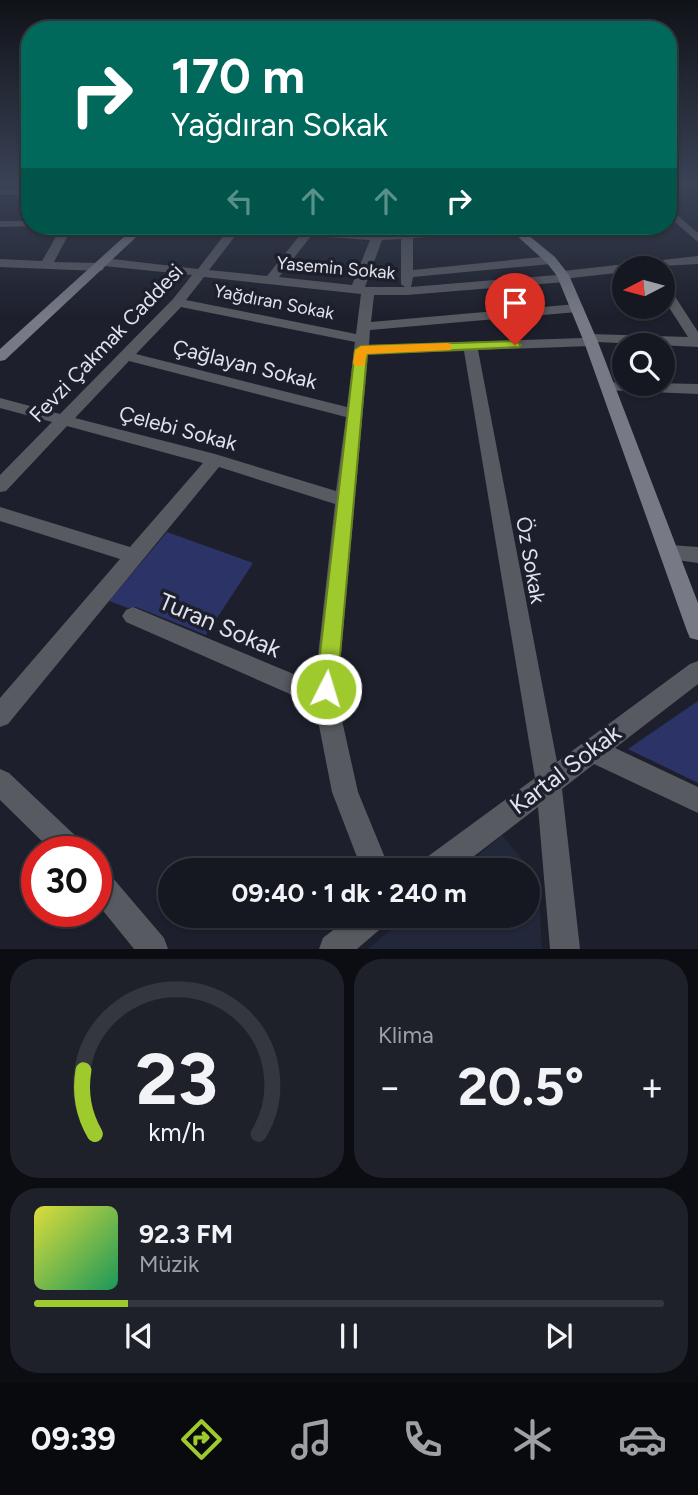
<!DOCTYPE html>
<html lang="tr">
<head>
<meta charset="utf-8">
<style>
  :root { --surface:#161821; --page:#1f212a; --text:#f1f3f6; --muted:#9ea0a5; --line:#35373f; --accent:#9fca2d }
  body { margin:0; font-family:Figtree,sans-serif; background:var(--page); color:var(--text); height:100vh; display:flex; flex-direction:column; font-size:26px; white-space:nowrap }
  * { box-sizing:border-box; margin:0 }
  p { font-size:23px; color:var(--muted) }
  .icon { flex:none; width:38px; height:38px; fill:none; stroke:currentColor; stroke-width:2; stroke-linecap:round; stroke-linejoin:round }
  .map { position:relative; height:949px; overflow:hidden }
  .side { display:flex; flex-direction:column; gap:10px; padding:10px; background:#0c0d12; flex:1 }
  .side>* { flex:none }
  .banner { position:absolute; left:21px; top:21px; width:656px; height:214px; border-radius:28px; box-shadow:0 2px 5px #0004,0 0 0 2px var(--line); background:#00695c; color:#fff; overflow:hidden }
  .needle { width:46px; rotate:264deg }
  .controls { position:absolute; left:612px; top:256px; display:grid; gap:14px }
  .controls a { display:grid; place-items:center; width:63px; height:63px; border-radius:50%; background:var(--surface); box-shadow:0 2px 5px #0004,0 0 0 2px var(--line); font-size:35px }
  .speed { position:absolute; left:21px; top:836px; display:flex; gap:14px; font-size:35px; font-weight:700; text-align:center }
  .speed>* { display:grid; place-content:center; width:91px; height:91px; border-radius:50%; background:var(--surface); box-shadow:0 2px 5px #0004,0 0 0 2px var(--line); line-height:1 }
  .speed .limit { border:10px solid #d22; background:#fff; color:#111 }
  .pin { position:absolute; display:grid; place-items:center; width:60px; height:60px; color:#fff; margin:-72px -30px; border-radius:50% 50% 50% 0; rotate:-45deg; box-shadow:0 0 7px #0007 }
  .pin .icon { rotate:45deg }
  .me { position:absolute; width:77px; margin:-38px; rotate:5deg; stroke-linejoin:round; filter:drop-shadow(0 0 5px #0008) }
  .turn { display:flex; align-items:center; gap:24px; height:147px; padding:0 35px; font-size:32px }
  .turn .icon { width:91px; height:91px; stroke-width:2.5 }
  .turn b { display:block; font-size:49px; line-height:60px }
  .lanes { display:flex; align-items:center; height:66px; padding:0 35px; background:#0003; justify-content:center; gap:35px; direction:ltr }
  .lanes .off { opacity:.35 }
  .big { font-size:52px; font-weight:700; line-height:1.1 }
  .side .widget { flex:1; display:flex; flex-direction:column; justify-content:center; gap:10px; min-width:0; padding:0 24px; border-radius:28px; background:var(--page) }
  .side .dial { align-items:center; gap:0 }
  .dial svg { height:182px; overflow:visible; fill:none; stroke:var(--line); stroke-width:7; stroke-linecap:round; text-anchor:middle }
  .dial text { fill:var(--text); stroke:none }
  .song { display:flex; align-items:center; gap:21px }
  .cover { width:84px; height:84px; border-radius:10px; background:linear-gradient(135deg,hsl(60 70% 55%),hsl(150 70% 35%)) }
  .played { height:7px; border-radius:4px; background:linear-gradient(90deg,var(--accent) 15%,var(--line) 15%) }
  .keys { display:flex; justify-content:space-around; direction:ltr }
  .heat { display:flex; justify-content:space-between; align-items:center; font-size:38px; direction:ltr }
  .side .tiles { flex:1; display:grid; gap:10px; grid-template-columns:1fr 1fr }
  .widget:last-child { grid-column:span 2 }
  .trip { position:absolute; left:158px; top:858px; width:382px; height:70px; border-radius:35px; background:var(--surface); box-shadow:0 2px 5px #0004,0 0 0 2px var(--line); font-weight:700; line-height:70px; text-align:center }
  .dock { display:flex; height:112px; justify-content:space-around; align-items:center; background:#090a0d; color:var(--muted) }
  .dock .icon { width:49px; height:49px }
  .dock .active { color:var(--accent) }
  .dock b { font-size:32px; color:var(--text) }
  .map>svg:first-child { display:block }
  .built { fill:#222739 }
  .green { fill:#2c3367 }
  .lines { fill:none; stroke-linecap:round; stroke-linejoin:round }
  .minor { fill:#585a61; fill-rule:evenodd }
  .secondary { fill:#777a85; fill-rule:evenodd }
  .route { fill:#9fca2d; stroke:#67831d; stroke-width:2 }
  .slow { fill:#f59e0b }
  .labels { text-anchor:middle; dominant-baseline:central; stroke-width:7; stroke-linejoin:round; paint-order:stroke }
  .far-street-label { font-size:18px; fill:#e0e3ec; stroke:#1d202c }
  .street-label { font-size:21px; fill:#e0e3ec; stroke:#1d202c }
  .near-street-label { font-size:24px; fill:#e0e3ec; stroke:#1d202c }
</style>
</head>
<body>
<div class="map">
<svg width="698" height="949" viewBox="0 0 698 949">
  <rect width="100%" height="100%" fill="#1d202c"/>
  <polygon class="built" points="502,835 538,878 542,949 368,949 408,915 527,915 527,870 461,870"/>
  <g class="green">
    <polygon points="167,532 253,563 206,635 136,607 128,608 109,601"/>
    <polygon points="698,701 698,783 628,749"/>
  </g>
  <g class="lines">
    <g class="minor">
      <rect x="0" y="189" width="30" height="6"/>
      <polygon points="668,207 698,233 698,242 668,216"/>
      <polygon points="0,221 30,221 30,226 34,226 0,227"/>
      <path d="M62 226H73L54 262 99 263 100 259 104 258 198 269 231 226 377 234 516 226 522 229 520 231 413 238V270L551 256 557 260 551 264 413 277 411 287 557 275 563 271 698 256V264L625 268V272L571 278 565 282 407 295H374L371 322 577 304 584 308 577 312 370 330 369 345 583 338 590 334 688 337 663 298V283L667 284 698 332V347L598 342 591 346 478 350 557 762 690 664 698 661V684L615 748 698 787V813L594 764 562 789 580 949H550L538 807 456 870H419L423 860 535 778 464 351 368 354 337 698 358 792 390 870H362L332 792 315 705 126 622 122 616 126 610 133 607 315 683 335 504 219 467 8 724 0 727V698L120 559 0 521V507L130 547 203 463 67 426 6 491 0 492V475L52 422 0 408V398L60 414 173 299 192 275 104 266 103 270 99 271 0 267V259L42 261ZM239 231 300 235 267 276 209 270ZM311 236 370 240 352 285 279 277ZM401 239V284L405 287H365L382 240ZM204 277 361 294 356 334 186 300ZM181 307 355 342 347 407 136 354ZM129 361 346 417 336 491 215 454 75 418Z"/>
      <polygon points="608,382 698,384 698,394 603,390 600,387 603,384"/>
      <polygon points="670,545 698,547 698,563 663,558 660,553 663,548"/>
      <polygon points="0,769 9,773 82,842 86,852 53,852 0,800"/>
      <polygon points="96,866 106,870 164,938 168,949 134,949 96,902"/>
      <polygon points="352,915 389,915 385,925 357,949 319,949 323,938"/>
    </g>
    <g class="secondary">
      <polygon points="136,226 148,226 5,360 0,361 0,349"/>
      <polygon points="506,226 517,226 555,257 569,275 598,342 698,603 698,640 690,638 687,631 584,342 557,276 547,263"/>
    </g>
  </g>
  <linearGradient id="sky" x2="0" y2="1"><stop stop-color="#101218"/><stop offset="0.58" stop-color="#3a4256"/><stop offset="1" stop-color="#3a4256" stop-opacity="0"/></linearGradient>
  <rect width="698" height="317" fill="url(#sky)"/>
  <polygon class="route" points="515,341 521,345 519,347 367,354 337,689 334,696 326,699 319,696 316,689 355,350 361,346"/>
  <polygon class="slow" points="447,343 451,344 451,350 367,354 364,366 355,366 353,363 355,350 361,346"/>
  <g class="labels">
    <g class="far-street-label">
      <text transform="translate(336 268) rotate(5)">Yasemin Sokak</text>
      <text transform="translate(274 302) rotate(11)">Yağdıran Sokak</text>
    </g>
    <g class="street-label">
      <text transform="translate(106 343) rotate(-46)">Fevzi Çakmak Caddesi</text>
      <text transform="translate(245 364) rotate(14)">Çağlayan Sokak</text>
      <text transform="translate(178 428) rotate(15)">Çelebi Sokak</text>
      <text transform="translate(531 560) rotate(80)">Öz Sokak</text>
    </g>
    <g class="near-street-label">
      <text transform="translate(220 625) rotate(23)">Turan Sokak</text>
      <text transform="translate(565 769) rotate(-37)">Kartal Sokak</text>
    </g>
  </g>
</svg>
<div class="controls">
<a><svg class="needle" viewBox="-14 -14 28 28"><path d="M0-13l5 13h-10z" fill="#e53935"/><path d="M0 13l5-13h-10z" fill="#9ea0a5"/></svg></a>
<a><svg class="icon" aria-label="search" viewBox="0 0 24 24"><circle cx="10" cy="10" r="6"/><path d="M15 15l6 6"/></svg></a>
</div>
<div class="speed"><div class="limit">30</div></div>
<div class="pin" style="left:515px;top:345px;background:#d93025"><svg class="icon" aria-label="arrive" viewBox="0 0 24 24"><path d="M6 21V4h12l-3 4 3 4H6"/></svg></div>
<svg class="me" style="left:326px;top:689px" viewBox="-20 -20 40 40"><circle r="17" fill="#9fca2d" stroke="#fff" stroke-width="3"/><path d="M0-11L8 9 0 5-8 9z" fill="#fff"/></svg>
<div class="trip">09:40 · 1 dk · 240 m</div>
<div class="banner">
<div class="turn"><svg class="icon" aria-label="right" viewBox="0 0 24 24"><path d="M7 20v-9h11M14 6l5 5-5 5"/></svg><div><b>170 m</b>Yağdıran Sokak</div></div>
<div class="lanes"><svg class="icon off" aria-label="left" viewBox="0 0 24 24"><path d="M17 20v-9H6M10 6l-5 5 5 5"/></svg><svg class="icon off" aria-label="ahead" viewBox="0 0 24 24"><path d="M12 20V5M6 11l6-6 6 6"/></svg><svg class="icon off" aria-label="ahead" viewBox="0 0 24 24"><path d="M12 20V5M6 11l6-6 6 6"/></svg><svg class="icon" aria-label="right" viewBox="0 0 24 24"><path d="M7 20v-9h11M14 6l5 5-5 5"/></svg></div>
</div>
</div>
<section class="side">
<div class="tiles">
<div class="widget dial"><svg viewBox="0 0 100 80">
<path d="M14 69A42 42 0 1 1 86 69"/>
<path d="M14 69A42 42 0 0 1 9 41" stroke="#9fca2d"/>
<text x="50" y="56" font-size="32" font-weight="700">23</text>
<text x="50" y="72" font-size="11">km/h</text>
</svg></div>
<div class="widget"><p>Klima</p>
<div class="heat"><a>−</a><b class="big">20.5°</b><a>+</a></div>
</div>
<div class="widget">
<div class="song"><i class="cover"></i><div><b>92.3 FM</b><p>Müzik</p></div></div>
<div class="played"></div>
<div class="keys"><svg class="icon" aria-label="previous" viewBox="0 0 24 24"><path d="M18 5L8 12l10 7zM5 5v14"/></svg><svg class="icon" aria-label="pause" viewBox="0 0 24 24"><path d="M8 5v14M16 5v14"/></svg><svg class="icon" aria-label="next" viewBox="0 0 24 24"><path d="M6 5l10 7-10 7zM19 5v14"/></svg></div>
</div>
</div>
</section>
<nav class="dock">
<b>09:39</b>
<svg class="icon active" aria-label="directions" viewBox="0 0 24 24"><path d="M12 3l9 9-9 9-9-9zM9 14v-3h6M13 9l2 2-2 2"/></svg>
<svg class="icon" aria-label="music" viewBox="0 0 24 24"><path d="M9 18V5l10-2v13"/><circle cx="6" cy="18" r="3"/><circle cx="16" cy="16" r="3"/></svg>
<svg class="icon" aria-label="phone" viewBox="0 0 24 24"><path d="M5 4h4l2 5-3 2q2 4 5 5l2-3 5 2v4C11 20 4 13 5 4z"/></svg>
<svg class="icon" aria-label="climate" viewBox="0 0 24 24"><path d="M12 3v18M4 7l16 10M4 17L20 7"/></svg>
<svg class="icon" aria-label="car" viewBox="0 0 24 24"><path d="M5 17H2v-5l4-1 3-4h7l3 4 3 1v5h-3M9 17h6M6 11h13"/><circle cx="7" cy="17" r="2"/><circle cx="17" cy="17" r="2"/></svg>
</nav>
</body>
</html>
